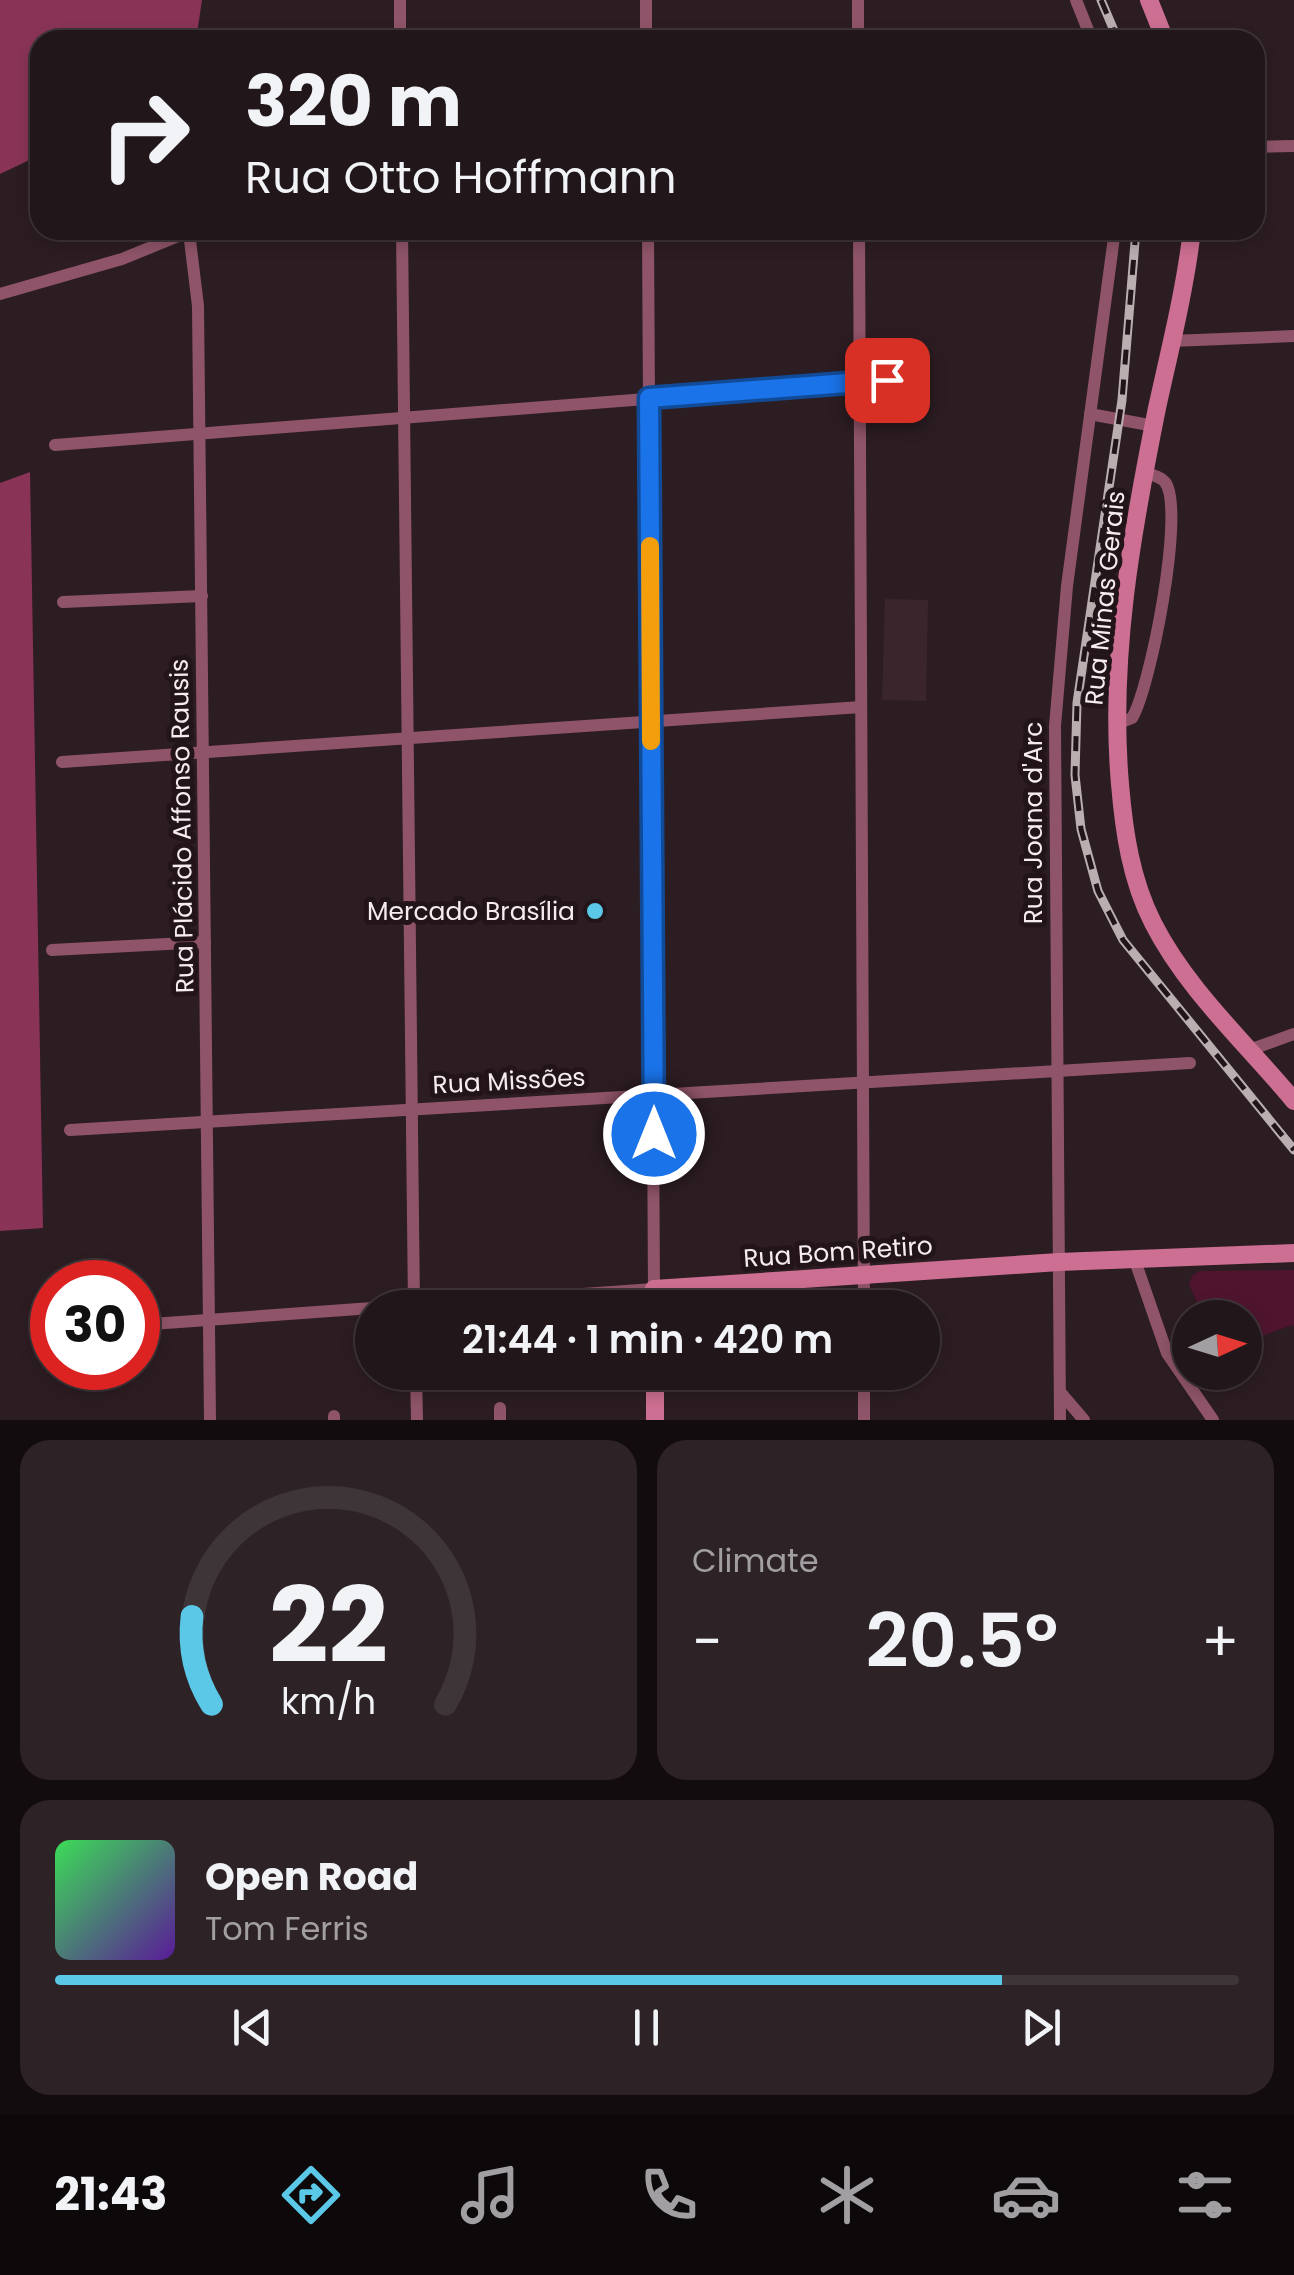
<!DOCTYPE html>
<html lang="en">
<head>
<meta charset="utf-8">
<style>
  :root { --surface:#21161a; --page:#2d2327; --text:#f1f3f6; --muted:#a29fa2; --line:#3e3539; --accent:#5ac8e6 }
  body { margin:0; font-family:Poppins,sans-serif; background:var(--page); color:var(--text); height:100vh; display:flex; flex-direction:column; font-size:38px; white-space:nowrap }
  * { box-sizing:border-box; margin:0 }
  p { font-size:32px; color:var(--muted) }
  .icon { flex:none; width:55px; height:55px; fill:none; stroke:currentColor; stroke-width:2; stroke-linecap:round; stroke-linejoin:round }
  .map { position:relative; height:1420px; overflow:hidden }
  .side { display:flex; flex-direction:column; gap:20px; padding:20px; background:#120c0e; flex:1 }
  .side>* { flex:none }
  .hud { position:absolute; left:30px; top:30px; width:1235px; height:210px; border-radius:30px; box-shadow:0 5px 15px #0003,0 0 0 2px var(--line); background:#21161a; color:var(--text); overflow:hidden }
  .needle { width:65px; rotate:86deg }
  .controls { position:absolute; left:1172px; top:1300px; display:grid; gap:20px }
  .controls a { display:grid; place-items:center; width:90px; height:90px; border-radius:50%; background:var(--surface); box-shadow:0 5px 15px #0003,0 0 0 2px var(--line); font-size:50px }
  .speed { position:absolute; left:30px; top:1260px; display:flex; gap:20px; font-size:50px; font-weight:700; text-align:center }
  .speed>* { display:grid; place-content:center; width:130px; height:130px; border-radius:50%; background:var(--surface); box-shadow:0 5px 15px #0003,0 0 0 2px var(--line); line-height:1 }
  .speed .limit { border:15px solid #d22; background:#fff; color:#111 }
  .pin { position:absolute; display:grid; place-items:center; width:85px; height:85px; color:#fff; margin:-42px; border-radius:20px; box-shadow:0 5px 15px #0006 }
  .me { position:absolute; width:110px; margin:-55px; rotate:0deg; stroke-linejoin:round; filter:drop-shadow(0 0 8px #0008) }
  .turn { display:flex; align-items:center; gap:35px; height:210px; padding:0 50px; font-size:45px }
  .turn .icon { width:130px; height:130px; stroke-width:2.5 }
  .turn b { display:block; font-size:70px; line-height:85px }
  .big { font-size:75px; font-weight:600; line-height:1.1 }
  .side .tile { flex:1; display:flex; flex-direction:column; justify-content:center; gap:15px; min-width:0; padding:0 35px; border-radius:30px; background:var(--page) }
  .side .dial { align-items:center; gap:0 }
  .dial svg { height:260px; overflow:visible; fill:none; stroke:var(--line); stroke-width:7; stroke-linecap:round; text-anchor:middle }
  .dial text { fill:var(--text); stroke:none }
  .song { display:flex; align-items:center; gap:30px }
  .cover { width:120px; height:120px; border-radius:15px; background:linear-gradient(135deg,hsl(130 70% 55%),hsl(270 70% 35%)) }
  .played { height:10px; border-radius:5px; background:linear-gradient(90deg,var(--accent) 80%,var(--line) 80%) }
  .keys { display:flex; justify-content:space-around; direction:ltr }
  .heat { display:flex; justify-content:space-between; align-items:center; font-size:55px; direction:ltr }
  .side .tiles { flex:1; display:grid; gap:20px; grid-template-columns:1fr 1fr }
  .tile:last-child { grid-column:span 2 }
  .trip { position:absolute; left:355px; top:1290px; width:585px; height:100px; border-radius:50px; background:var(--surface); box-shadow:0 5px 15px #0003,0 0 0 2px var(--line); font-weight:600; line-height:100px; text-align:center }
  .dock { display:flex; height:160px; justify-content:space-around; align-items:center; background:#0d090a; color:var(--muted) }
  .dock .icon { width:70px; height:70px }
  .dock .current { color:var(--accent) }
  .dock b { font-size:45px; color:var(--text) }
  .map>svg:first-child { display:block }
  .built { fill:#3a252c }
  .green { fill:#4f152e }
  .forest { fill:#893457 }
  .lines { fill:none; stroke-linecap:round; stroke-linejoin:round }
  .street { stroke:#8f5469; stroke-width:12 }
  .secondary { stroke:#cd6f92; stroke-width:18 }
  .rail-casing { stroke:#baaeb1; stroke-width:9 }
  .rail { stroke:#221419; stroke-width:5; stroke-dasharray:15; stroke-linecap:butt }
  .route-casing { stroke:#114b97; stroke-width:25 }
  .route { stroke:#1a73e8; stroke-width:18 }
  .slow { stroke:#f59e0b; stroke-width:18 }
  .poi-dot { fill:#5ac8e6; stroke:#221419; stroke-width:4 }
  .labels { text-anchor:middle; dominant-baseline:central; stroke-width:10; stroke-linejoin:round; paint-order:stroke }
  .street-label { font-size:25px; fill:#f6ebee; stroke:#221419 }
  .poi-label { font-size:25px; fill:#f6ebee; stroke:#221419; text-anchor:end }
</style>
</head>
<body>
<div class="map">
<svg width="1294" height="1420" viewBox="0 0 1294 1420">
  <rect width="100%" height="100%" fill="#2c1d22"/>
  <polygon class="built" points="885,599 928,600 926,701 882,700"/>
  <polygon class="green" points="1294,1270 1294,1327 1292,1325 1254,1339 1245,1348 1245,1318 1204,1317 1189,1285 1192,1276 1199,1271"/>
  <g class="forest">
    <polygon points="0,0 202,0 196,40 40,40 40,155 0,174"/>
    <polygon points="30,472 43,1228 0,1231 0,483"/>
  </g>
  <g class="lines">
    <g class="street">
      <polyline points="400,0 400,40"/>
      <polyline points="646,0 646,40"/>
      <polyline points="858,0 858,40"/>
      <polyline points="1076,0 1092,40"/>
      <polyline points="1255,147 1294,146"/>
      <polyline points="402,230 414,1308"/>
      <polyline points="859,230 864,1308"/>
      <polyline points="189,232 198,306 210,1420"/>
      <polyline points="0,294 122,259 193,230"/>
      <polyline points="1171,341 1294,336"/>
      <polyline points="1090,414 1154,426"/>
      <polyline points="55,445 914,378"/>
      <polyline points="63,602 202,596"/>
      <path d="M1117 724 1132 718C1150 689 1186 509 1165 482 1160 476 1151 475 1144 473"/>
      <polyline points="62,762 861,707"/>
      <polyline points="52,950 205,942"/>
      <polyline points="1252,1049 1294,1034"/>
      <polyline points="70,1130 1190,1063"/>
      <polyline points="1134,1258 1167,1353 1213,1420"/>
      <polyline points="386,1308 654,1289 648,230"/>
      <polyline points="138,1325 372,1308"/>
      <polyline points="35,1332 52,1331"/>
      <polyline points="416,1372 417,1420"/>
      <polyline points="864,1372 864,1420"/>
      <polyline points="1060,1392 1084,1420"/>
      <polyline points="334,1416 334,1420"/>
      <polyline points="500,1420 500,1408"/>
      <polyline points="1060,1420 1055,726 1067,586 1115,230"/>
    </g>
    <g class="secondary">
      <polyline points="1149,0 1165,40"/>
      <path d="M1192 230C1185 290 1170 349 1157 408 1132 532 1109 658 1120 784 1124 832 1131 880 1153 923 1187 990 1246 1043 1294 1101"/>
      <polyline points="654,1308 654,1289 1059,1262 1294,1253"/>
      <polyline points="655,1372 655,1420"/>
    </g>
    <g class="rail-casing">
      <g id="rail">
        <polyline points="1101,0 1118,40"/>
        <polyline points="1136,230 1122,400 1077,703 1075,775 1081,829 1098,891 1123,940 1294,1150"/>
      </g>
    </g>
    <use href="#rail" class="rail"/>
  </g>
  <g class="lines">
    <g class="route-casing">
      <polyline id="route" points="654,1134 649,398 887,380"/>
    </g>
    <use href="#route" class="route"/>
    <polyline class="slow" points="650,546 651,741"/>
  </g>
  <circle class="poi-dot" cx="595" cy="911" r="10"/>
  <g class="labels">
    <g class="street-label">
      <text transform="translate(1105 598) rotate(-84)">Rua Minas Gerais</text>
      <text transform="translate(1033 823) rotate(-90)">Rua Joana d'Arc</text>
      <text transform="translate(182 826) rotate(-91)">Rua Plácido Affonso Rausis</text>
      <text transform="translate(509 1081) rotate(-3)">Rua Missões</text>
      <text transform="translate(838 1252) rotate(-4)">Rua Bom Retiro</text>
    </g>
    <g class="poi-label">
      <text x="575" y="911">Mercado Brasília</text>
    </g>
  </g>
</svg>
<div class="controls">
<a><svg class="needle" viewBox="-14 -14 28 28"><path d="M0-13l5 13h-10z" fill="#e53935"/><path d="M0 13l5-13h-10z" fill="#a29fa2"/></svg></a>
</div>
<div class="speed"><div class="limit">30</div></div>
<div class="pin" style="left:887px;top:380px;background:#d93025"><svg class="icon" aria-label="arrive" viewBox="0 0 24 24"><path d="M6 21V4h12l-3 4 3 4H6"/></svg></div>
<svg class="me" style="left:654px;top:1134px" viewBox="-20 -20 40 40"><circle r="17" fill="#1a73e8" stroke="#fff" stroke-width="3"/><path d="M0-11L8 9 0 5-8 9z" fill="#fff"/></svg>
<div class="trip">21:44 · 1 min · 420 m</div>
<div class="hud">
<div class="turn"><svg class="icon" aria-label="right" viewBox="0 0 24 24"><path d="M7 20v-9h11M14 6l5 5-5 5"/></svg><div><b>320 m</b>Rua Otto Hoffmann</div></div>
</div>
</div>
<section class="side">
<div class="tiles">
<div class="tile dial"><svg viewBox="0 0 100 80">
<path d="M14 69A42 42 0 1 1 86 69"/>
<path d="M14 69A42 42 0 0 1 8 42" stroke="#5ac8e6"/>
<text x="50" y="56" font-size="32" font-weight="700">22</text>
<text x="50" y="72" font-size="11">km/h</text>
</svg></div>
<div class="tile"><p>Climate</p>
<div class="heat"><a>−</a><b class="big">20.5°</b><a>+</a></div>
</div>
<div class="tile">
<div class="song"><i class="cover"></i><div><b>Open Road</b><p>Tom Ferris</p></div></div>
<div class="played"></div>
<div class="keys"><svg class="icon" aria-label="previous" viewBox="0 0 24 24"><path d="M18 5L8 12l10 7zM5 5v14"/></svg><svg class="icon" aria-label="pause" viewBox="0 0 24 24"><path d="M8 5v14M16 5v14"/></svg><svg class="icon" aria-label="next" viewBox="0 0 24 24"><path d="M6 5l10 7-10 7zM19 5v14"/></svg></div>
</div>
</div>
</section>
<nav class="dock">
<b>21:43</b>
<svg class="icon current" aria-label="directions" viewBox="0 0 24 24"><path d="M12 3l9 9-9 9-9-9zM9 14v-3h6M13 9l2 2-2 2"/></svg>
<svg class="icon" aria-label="music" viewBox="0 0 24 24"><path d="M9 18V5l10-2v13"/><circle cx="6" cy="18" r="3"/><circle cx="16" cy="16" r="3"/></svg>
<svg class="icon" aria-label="phone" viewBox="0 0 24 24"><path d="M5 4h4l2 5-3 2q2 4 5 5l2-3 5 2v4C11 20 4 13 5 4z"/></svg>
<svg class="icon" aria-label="climate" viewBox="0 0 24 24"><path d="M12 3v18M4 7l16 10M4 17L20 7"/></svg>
<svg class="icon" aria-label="car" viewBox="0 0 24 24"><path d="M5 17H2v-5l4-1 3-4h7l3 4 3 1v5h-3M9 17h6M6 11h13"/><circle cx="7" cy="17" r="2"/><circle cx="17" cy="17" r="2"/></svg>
<svg class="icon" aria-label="filters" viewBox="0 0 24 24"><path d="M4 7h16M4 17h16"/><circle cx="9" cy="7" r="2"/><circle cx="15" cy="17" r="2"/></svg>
</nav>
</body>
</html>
